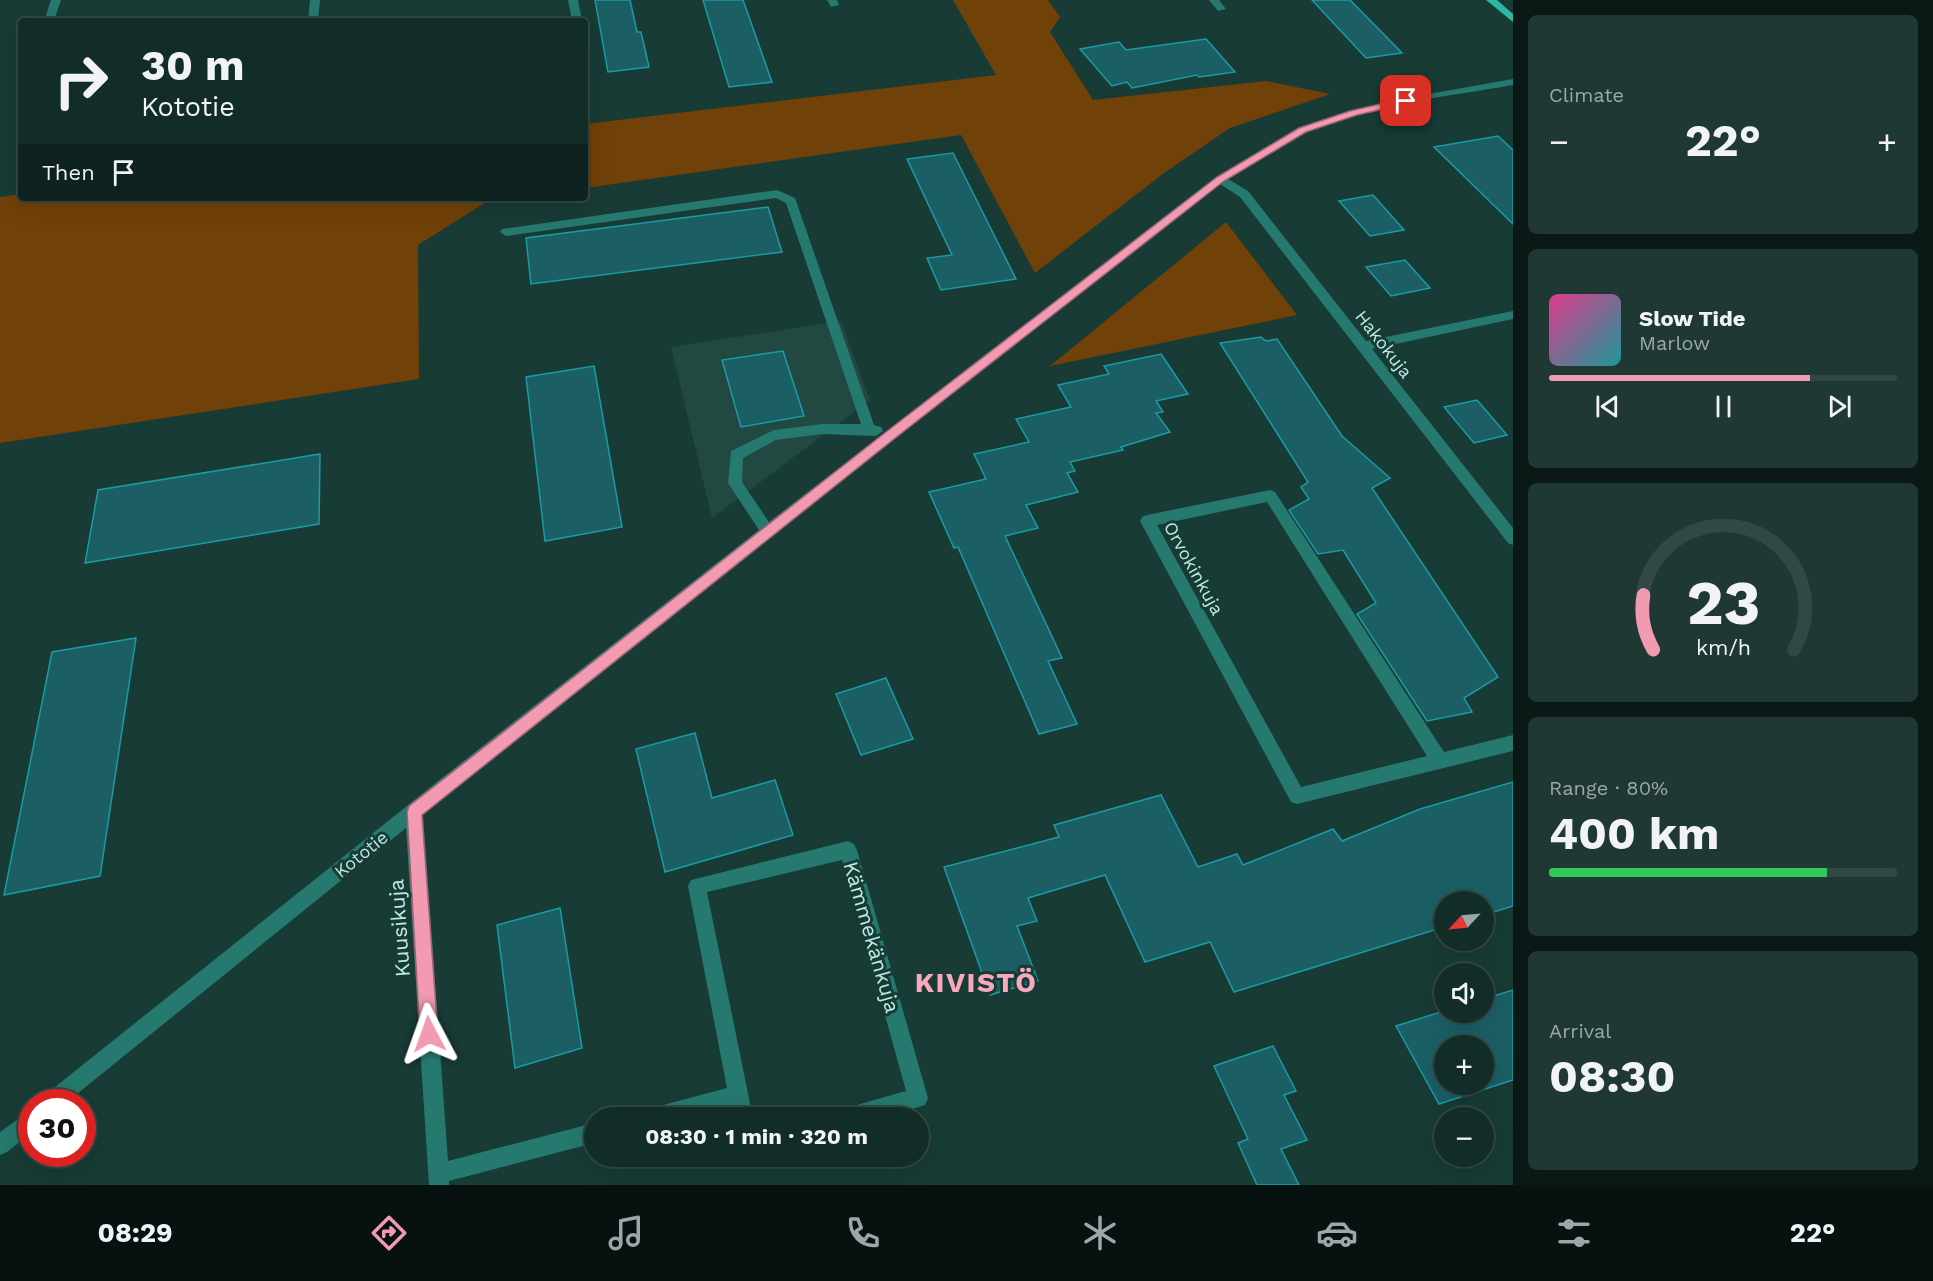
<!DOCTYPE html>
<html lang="en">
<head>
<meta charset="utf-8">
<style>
  :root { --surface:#122c28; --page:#1f3834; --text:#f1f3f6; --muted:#9ca7a8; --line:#314845; --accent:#f19ab1 }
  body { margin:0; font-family:"Work Sans",sans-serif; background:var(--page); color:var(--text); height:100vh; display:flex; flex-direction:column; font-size:22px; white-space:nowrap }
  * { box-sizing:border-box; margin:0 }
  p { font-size:20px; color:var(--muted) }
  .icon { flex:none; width:33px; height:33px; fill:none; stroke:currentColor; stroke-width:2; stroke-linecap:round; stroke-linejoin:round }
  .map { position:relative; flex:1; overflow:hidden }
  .side { display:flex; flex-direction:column; gap:15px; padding:15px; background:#0a1816; width:420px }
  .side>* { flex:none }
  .top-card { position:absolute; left:18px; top:18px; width:570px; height:183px; border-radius:6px; box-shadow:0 6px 24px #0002,0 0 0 2px var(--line); background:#122c28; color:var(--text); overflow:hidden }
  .needle { width:39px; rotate:244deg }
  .buttons { position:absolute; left:1434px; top:891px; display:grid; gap:12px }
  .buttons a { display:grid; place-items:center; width:60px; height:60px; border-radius:50%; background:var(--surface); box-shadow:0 6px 24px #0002,0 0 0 2px var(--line); font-size:30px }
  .speed { position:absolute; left:18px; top:1089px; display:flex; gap:12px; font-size:30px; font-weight:700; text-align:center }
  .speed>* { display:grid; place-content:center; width:78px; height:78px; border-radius:50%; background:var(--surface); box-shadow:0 6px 24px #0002,0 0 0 2px var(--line); line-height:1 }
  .speed .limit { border:9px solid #d22; background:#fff; color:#111 }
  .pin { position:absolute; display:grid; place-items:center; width:51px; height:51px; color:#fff; margin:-26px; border-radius:12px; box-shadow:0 3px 9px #0006 }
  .me { position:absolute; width:66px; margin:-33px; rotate:356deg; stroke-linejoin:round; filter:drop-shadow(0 0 4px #0008) }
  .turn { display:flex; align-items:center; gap:21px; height:126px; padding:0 24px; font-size:27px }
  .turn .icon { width:78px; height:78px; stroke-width:2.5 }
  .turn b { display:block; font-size:42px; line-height:51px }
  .then { display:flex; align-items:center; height:57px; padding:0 24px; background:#0003; gap:12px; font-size:22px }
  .big { font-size:45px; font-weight:700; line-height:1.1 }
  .side .card { flex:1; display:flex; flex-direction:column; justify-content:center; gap:9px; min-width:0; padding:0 21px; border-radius:9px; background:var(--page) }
  .side .dial { align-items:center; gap:0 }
  .dial svg { height:156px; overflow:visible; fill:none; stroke:var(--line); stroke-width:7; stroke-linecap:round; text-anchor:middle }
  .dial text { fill:var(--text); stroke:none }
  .song { display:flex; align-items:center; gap:18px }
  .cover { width:72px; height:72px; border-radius:9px; background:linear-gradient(135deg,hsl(330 70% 55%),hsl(180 70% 35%)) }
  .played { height:6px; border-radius:3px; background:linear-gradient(90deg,var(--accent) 75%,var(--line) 75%) }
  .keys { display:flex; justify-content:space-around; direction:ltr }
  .heat { display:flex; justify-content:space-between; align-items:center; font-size:33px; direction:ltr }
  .charge { height:9px; border-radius:4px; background:linear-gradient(90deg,#34c759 80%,var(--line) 0) }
  .trip { position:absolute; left:584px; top:1107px; width:345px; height:60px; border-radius:30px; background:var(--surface); box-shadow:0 6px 24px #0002,0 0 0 2px var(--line); font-weight:700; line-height:60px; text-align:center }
  .tab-bar { display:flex; height:96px; justify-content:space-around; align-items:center; background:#071210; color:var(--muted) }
  .tab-bar .icon { width:42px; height:42px }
  .tab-bar .selected { color:var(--accent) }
  .tab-bar b { font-size:27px; color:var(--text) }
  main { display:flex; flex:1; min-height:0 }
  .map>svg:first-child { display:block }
  .built { fill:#224842 }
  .green { fill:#704108 }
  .building { fill:#1b5f65; stroke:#1a9ba5; stroke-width:1.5; fill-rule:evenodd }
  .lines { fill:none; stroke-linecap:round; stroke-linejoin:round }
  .minor { fill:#25796e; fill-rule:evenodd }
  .major { fill:#2eb6a5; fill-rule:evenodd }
  .route { fill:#f19ab1; stroke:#9d6473; stroke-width:1.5 }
  .labels { text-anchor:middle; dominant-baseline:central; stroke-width:6; stroke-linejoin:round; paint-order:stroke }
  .street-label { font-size:18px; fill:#bbece3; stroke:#183b35 }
  .near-street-label { font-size:21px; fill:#bbece3; stroke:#183b35 }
  .near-district-label { font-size:28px; font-weight:bold; letter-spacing:1.5px; fill:#fba8bd; stroke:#183b35 }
</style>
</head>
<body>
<main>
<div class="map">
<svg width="1513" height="1185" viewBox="0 0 1513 1185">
  <rect width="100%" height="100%" fill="#183b35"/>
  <polygon class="built" points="841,321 870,400 712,518 671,347"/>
  <g class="green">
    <polygon points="953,0 1048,0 1060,17 1050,32 1093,100 1266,81 1330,94 1230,128 1164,173 1035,273 961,135 585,188 585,124 996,75"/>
    <polygon points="21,194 21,198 513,198 486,202 418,245 419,379 0,443 0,197"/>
    <polygon points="1226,222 1297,315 1050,366"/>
  </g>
  <g class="building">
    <polygon points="595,0 630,0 637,32 641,32 649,67 608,72"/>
    <polygon points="703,0 743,0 772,82 729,87"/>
    <polygon points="1312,0 1350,0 1402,53 1366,58"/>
    <polygon points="1206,39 1235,72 1199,77 1197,75 1132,88 1127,82 1112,86 1080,49 1119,42 1126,50"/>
    <polygon points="1498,136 1513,150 1513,224 1434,147"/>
    <polygon points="953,153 1016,279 941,290 927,258 952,255 907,159"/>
    <polygon points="1373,195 1404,230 1370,236 1339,201"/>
    <polygon points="768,207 782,252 531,284 526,238"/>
    <polygon points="1405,260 1430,288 1391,296 1366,267"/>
    <polygon points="1261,337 1266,341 1277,339 1342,436 1390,478 1372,488 1498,677 1464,698 1472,712 1427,721 1357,614 1376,603 1343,550 1318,554 1289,510 1309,499 1301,487 1308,482 1220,343"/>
    <polygon points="783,351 804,416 741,427 722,360"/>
    <polygon points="1161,354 1188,394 1156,401 1163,412 1156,413 1170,432 1121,447 1123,450 1070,462 1075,471 1067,473 1078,492 1026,505 1038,528 1005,536 1062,658 1048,661 1077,724 1039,734 958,547 954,548 929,492 986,479 974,454 1029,442 1016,419 1071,407 1058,385 1109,374 1104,366"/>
    <polygon points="594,366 622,527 545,541 526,377"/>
    <polygon points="1477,400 1507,435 1474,443 1444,407"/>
    <polygon points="320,454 319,524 85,563 98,490"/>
    <polygon points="136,638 100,876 4,895 52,652"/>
    <polygon points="886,678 913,739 861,755 836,694"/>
    <polygon points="695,733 712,798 775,780 793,835 665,872 636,749"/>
    <polygon points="1513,782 1513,906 1484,915 1484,902 1444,902 1444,927 1234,992 1210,942 1145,962 1105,875 1028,898 1037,921 1017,926 1038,981 990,995 944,867 1059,837 1054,825 1161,795 1198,867 1237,854 1243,865 1333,829 1342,841 1420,809"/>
    <polygon points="560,908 582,1048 515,1068 497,925"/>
    <path d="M1513 990V1080L1439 1104 1396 1026 1444 1011 1484 1012V999ZM1444 1046H1484V1084H1444Z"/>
    <polygon points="1273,1046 1296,1091 1284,1095 1307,1140 1281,1149 1299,1185 1257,1185 1238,1143 1248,1139 1214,1066"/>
  </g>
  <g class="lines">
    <g class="minor">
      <polygon points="51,0 61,0 54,21 44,21"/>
      <polygon points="310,0 320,0 318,21 308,21"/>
      <polygon points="568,0 578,0 582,21 572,21"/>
      <polygon points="827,0 837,0 839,5 831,7"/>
      <polygon points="1209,0 1219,0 1226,9 1218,11"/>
      <path d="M1513 79V85C1445 97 1371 104 1307 132 1280 144 1254 164 1228 179L1248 191 1366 341 1513 311V319L1372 349 1513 528V545L1508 543 1240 197 1220 184 895 439 423 815 448 1161 594 1123V1143L449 1181V1185H429L406 828 67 1102H42L45 1095 442 778 759 530 728 483 731 451 774 430 822 424H861L786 203 776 198 506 236 500 232 502 229 777 190 795 198 874 425 881 427 883 431 876 436 822 434 776 440 743 458 742 482 769 522 1216 177 1299 128 1350 111 1406 98Z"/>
      <path d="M1270 490 1275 492 1444 752 1513 735V751L1297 804 1291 802 1140 521 1142 517 1147 515ZM1267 502 1427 756 1301 787 1157 525Z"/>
      <polygon points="848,841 854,844 857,850 928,1098 925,1105 884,1118 836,1118 839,1111 846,1108 906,1091 842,860 707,892 753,1118 733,1118 731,1107 691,1118 642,1118 645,1111 652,1108 727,1088 688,886 691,880"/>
      <polygon points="32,1109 32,1132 7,1152 0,1155 0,1132"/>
    </g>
    <polygon class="major" points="1486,0 1497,0 1513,14 1513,22"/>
  </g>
  <polygon class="route" points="1406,98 1411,101 1410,103 1357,115 1306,132 1224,181 894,439 422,815 438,1034 435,1041 429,1043 423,1041 420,1034 407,812 409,806 886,432 1217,177 1299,128 1350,111"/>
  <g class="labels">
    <g class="street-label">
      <text transform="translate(1384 344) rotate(52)">Hakokuja</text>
      <text transform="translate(1194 568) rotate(61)">Orvokinkuja</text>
      <text transform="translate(361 854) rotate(-39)">Kototie</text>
    </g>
    <g class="near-street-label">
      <text transform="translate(399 928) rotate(-94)">Kuusikuja</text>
      <text transform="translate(872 937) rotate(74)">Kämmekänkuja</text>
    </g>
    <g class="near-district-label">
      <text x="976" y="982">KIVISTÖ</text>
    </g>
  </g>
</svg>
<div class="buttons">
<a><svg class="needle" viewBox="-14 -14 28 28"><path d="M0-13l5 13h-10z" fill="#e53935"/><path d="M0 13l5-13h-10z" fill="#9ca7a8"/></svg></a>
<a><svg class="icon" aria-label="sound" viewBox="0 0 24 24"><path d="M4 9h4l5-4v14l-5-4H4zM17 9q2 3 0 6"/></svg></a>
<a>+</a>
<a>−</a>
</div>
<div class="speed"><div class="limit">30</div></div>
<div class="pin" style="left:1406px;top:101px;background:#d93025"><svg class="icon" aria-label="arrive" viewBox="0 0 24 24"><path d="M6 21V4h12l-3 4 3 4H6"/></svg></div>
<svg class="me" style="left:429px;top:1034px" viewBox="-20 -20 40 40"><path d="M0-17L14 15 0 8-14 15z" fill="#f19ab1" stroke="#fff" stroke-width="4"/></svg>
<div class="trip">08:30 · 1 min · 320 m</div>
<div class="top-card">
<div class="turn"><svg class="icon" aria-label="right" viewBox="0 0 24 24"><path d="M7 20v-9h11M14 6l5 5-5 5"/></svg><div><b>30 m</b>Kototie</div></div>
<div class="then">Then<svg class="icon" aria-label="arrive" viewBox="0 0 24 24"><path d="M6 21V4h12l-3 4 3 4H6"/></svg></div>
</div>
</div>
<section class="side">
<div class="card"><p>Climate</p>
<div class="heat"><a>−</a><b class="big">22°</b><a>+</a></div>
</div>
<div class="card">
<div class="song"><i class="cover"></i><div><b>Slow Tide</b><p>Marlow</p></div></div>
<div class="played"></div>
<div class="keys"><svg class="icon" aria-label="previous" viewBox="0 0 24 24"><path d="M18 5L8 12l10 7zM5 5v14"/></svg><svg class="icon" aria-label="pause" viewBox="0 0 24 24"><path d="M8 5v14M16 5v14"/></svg><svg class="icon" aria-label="next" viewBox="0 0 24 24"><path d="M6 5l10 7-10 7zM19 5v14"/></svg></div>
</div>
<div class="card dial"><svg viewBox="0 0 100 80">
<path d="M14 69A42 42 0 1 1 86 69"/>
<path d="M14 69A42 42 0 0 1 9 41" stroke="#f19ab1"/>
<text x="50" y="56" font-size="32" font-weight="700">23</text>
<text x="50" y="72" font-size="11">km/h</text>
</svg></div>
<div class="card"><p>Range · 80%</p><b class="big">400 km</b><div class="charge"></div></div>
<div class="card"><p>Arrival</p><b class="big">08:30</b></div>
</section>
</main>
<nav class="tab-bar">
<b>08:29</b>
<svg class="icon selected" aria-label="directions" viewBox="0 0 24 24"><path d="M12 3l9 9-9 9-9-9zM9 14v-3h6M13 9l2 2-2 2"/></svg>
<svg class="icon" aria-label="music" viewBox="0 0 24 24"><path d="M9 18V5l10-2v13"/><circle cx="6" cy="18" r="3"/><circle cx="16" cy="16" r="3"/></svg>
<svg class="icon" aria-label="phone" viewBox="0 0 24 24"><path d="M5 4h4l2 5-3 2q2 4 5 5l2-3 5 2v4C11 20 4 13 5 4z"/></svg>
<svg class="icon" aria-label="climate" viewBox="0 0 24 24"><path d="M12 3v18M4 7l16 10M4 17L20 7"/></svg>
<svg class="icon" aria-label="car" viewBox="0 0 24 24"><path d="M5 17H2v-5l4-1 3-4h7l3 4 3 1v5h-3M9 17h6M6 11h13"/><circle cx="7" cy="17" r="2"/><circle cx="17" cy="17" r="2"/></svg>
<svg class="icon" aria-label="filters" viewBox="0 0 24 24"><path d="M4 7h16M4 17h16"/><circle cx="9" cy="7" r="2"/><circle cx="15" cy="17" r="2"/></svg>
<b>22°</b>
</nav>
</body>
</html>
